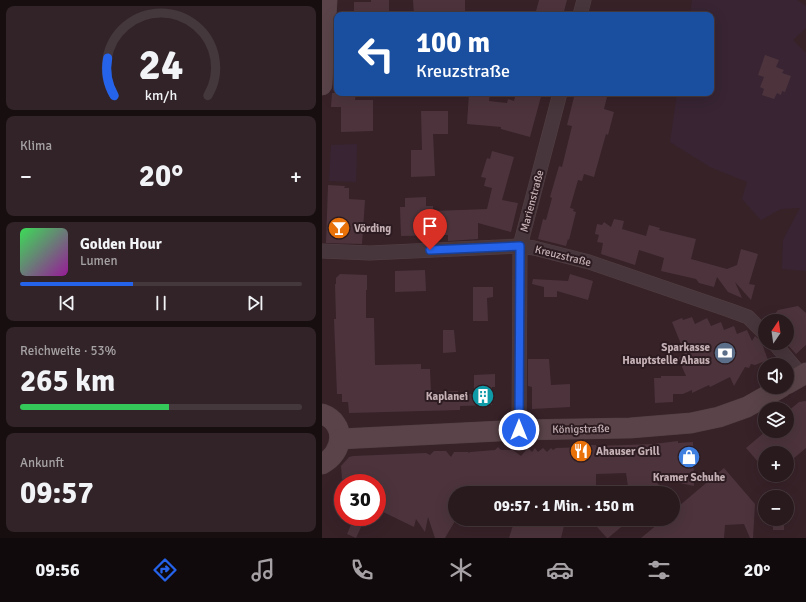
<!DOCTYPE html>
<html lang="de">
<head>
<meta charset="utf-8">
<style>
  :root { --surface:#291a1e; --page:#312327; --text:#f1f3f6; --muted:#a5a1a4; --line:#45383c; --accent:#2563eb }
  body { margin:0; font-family:Signika,sans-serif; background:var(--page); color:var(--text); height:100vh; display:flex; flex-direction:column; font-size:15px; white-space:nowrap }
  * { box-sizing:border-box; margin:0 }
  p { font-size:13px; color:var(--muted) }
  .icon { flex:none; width:22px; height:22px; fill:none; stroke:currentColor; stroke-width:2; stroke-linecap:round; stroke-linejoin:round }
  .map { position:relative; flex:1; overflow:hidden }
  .details { display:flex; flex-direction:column; gap:6px; padding:6px; background:#170e10; width:322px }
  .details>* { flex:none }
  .guide { position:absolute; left:12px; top:12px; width:380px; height:84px; border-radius:8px; box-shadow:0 4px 16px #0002,0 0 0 1px var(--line); background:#1a4fa0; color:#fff; overflow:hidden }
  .needle { width:26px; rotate:13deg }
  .buttons { position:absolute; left:436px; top:314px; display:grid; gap:8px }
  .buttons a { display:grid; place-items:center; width:36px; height:36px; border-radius:50%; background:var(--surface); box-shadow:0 4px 16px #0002,0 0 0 1px var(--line); font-size:20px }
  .speed { position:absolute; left:12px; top:474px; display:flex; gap:8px; font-size:20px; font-weight:700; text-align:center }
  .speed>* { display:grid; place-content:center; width:52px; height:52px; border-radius:50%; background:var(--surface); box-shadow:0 4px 16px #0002,0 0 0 1px var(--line); line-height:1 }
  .speed .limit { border:6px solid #d22; background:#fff; color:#111 }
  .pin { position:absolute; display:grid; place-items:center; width:34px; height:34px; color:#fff; margin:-41px -17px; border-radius:50% 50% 50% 0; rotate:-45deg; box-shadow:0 0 4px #0007 }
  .pin .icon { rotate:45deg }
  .me { position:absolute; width:44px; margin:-22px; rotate:0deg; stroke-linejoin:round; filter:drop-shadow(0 0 3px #0008) }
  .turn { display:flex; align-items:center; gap:14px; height:84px; padding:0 16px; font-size:18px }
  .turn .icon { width:52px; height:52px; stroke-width:2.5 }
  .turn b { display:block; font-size:28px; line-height:34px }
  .big { font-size:30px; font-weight:700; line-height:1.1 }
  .details .tile { flex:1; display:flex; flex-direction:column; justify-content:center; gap:6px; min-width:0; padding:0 14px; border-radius:8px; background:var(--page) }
  .details .dial { align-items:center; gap:0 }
  .dial svg { height:104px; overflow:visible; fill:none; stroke:var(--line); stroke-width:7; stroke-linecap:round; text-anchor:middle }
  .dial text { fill:var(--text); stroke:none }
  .song { display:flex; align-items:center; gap:12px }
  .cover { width:48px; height:48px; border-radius:6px; background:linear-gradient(135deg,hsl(130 70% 55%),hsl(300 70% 35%)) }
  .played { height:4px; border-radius:2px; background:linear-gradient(90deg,var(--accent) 40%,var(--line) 40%) }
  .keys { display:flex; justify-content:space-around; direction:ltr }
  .heat { display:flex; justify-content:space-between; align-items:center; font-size:22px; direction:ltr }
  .charge { height:6px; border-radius:3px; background:linear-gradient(90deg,#34c759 53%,var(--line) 0) }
  .trip { position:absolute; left:126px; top:486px; width:232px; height:40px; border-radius:20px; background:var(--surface); box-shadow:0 4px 16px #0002,0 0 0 1px var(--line); font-weight:700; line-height:40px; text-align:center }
  .tab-bar { display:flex; height:64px; justify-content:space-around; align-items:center; background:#100a0c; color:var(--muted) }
  .tab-bar .icon { width:28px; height:28px }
  .tab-bar .on { color:var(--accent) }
  .tab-bar b { font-size:18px; color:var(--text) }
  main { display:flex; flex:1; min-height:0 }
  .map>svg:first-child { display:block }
  .green { fill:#382433 }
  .building { fill:#4d343c }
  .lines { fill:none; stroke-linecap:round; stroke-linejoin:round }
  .street-casing { stroke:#513f44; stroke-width:15 }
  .secondary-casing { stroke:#513f44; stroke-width:21 }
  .street { stroke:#47363b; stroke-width:14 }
  .secondary { stroke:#5a4449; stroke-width:20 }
  .route-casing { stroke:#184099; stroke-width:10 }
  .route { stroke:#2563eb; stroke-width:7 }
  .labels { text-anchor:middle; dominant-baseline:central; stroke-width:4; stroke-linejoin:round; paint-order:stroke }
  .street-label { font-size:11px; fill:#c4b0b5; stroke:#2c1b20 }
  .poi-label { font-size:11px; font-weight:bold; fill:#c4b0b5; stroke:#2c1b20; text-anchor:start }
</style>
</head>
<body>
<main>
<section class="details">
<div class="tile dial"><svg viewBox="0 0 100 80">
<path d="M14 69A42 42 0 1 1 86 69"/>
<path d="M14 69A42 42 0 0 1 9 40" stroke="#2563eb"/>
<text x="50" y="56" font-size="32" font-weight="700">24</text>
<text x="50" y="72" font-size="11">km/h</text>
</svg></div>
<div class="tile"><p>Klima</p>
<div class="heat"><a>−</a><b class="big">20°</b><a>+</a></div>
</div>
<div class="tile">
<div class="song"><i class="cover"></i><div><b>Golden Hour</b><p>Lumen</p></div></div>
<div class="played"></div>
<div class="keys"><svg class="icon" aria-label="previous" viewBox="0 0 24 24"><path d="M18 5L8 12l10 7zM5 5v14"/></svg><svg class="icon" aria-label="pause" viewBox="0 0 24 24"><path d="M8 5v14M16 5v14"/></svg><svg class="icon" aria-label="next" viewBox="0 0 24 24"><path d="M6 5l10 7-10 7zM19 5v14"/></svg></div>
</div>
<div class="tile"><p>Reichweite · 53%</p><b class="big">265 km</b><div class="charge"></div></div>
<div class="tile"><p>Ankunft</p><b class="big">09:57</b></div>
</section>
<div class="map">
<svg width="484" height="538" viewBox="0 0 484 538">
  <rect width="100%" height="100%" fill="#372228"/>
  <g class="green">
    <polygon points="370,0 475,0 484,6 484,28 471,40 484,53 484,271 460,269 461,240 478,208 459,209 439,220 420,199 425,182 388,167 348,142 355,93 389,93 389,15 368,15"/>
    <polygon points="35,144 34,182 7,181 9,145"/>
  </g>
  <g class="building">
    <polygon points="49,0 67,0 67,15 32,15 32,2 49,2"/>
    <polygon points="91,0 143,0 143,15 92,15"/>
    <polygon points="217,0 245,0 241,15 213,15"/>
    <polygon points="443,55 457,60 454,67 462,70 460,73 469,76 463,92 460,91 459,95 455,93 452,99 440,95 442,89 438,87 442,77 436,75"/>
    <polygon points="10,93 34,93 33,100 51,100 51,131 19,132 19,107 9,107"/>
    <polygon points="147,93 168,93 167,101 185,103 186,99 192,101 194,93 220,93 208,137 179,129 179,127 145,124"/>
    <polygon points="253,93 286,93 282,109 292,112 286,135 284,134 272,177 262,174 260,181 256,180 248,208 252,209 251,211 254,212 247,240 246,239 244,246 216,239 221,219 224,220 230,198 228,197 237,166 240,167 250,126 245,125"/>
    <polygon points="99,111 126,111 126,134 111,134 113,176 89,177 89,150 100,150"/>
    <polygon points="170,151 192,157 180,200 196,203 189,232 156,223 156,239 126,241 126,235 79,236 78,207 83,207 83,198 104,197 104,206 111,206 111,211 165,209 170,188 162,186 164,178 159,177 165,158 168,159"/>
    <polygon points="6,185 23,186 22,188 27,188 27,199 43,200 40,244 4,243"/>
    <polygon points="292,219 302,221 300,229 324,236 327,225 338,228 337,230 374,239 369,259 405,269 415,265 419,249 436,254 427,284 433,285 429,300 413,282 420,298 406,292 395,277 392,287 377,283 374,279 339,271 342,258 317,250 313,265 279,254 281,243 275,242 277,235 273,234 275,224 280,225 282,222 289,227"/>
    <polygon points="103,270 104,291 73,292 73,271"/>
    <polygon points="18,274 45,275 45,290 44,290 44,318 52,318 53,365 99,364 99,369 108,369 109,392 136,391 136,394 152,394 152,375 173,374 173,387 170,387 170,405 138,406 138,410 27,413 26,402 20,402 20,394 15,394 12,319 14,319 13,284 14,284 14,278"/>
    <polygon points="248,274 271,281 266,300 235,291 235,297 222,297 222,287 210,284 211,279 246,281"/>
    <polygon points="151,287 171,287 171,297 165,298 166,321 151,321"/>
    <polygon points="476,306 484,313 484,345 474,354 465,344 465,321 447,321 456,310"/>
    <polygon points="370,317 373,324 385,318 389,326 399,322 402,330 412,326 415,334 425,330 430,341 433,336 439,341 446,360 433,365 429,364 427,368 423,367 412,386 408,377 388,387 387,385 370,393 370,390 361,394 351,394 351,402 333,403 332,378 339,378 339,376 364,376 356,358 363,354 350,322 360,318 361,320"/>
    <polygon points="121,330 132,330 134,352 121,353"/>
    <polygon points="206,359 227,359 229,385 248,384 248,407 210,409 210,387 206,386"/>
    <polygon points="484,401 484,448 465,464 465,453 443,453 443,470 424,448 444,431 465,431 465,412 477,402"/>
    <polygon points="356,441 356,443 371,442 372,486 330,477 344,493 307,493 304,473 274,474 274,493 133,493 133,521 123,538 113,538 106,517 103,532 94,519 92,527 55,509 55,483 24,483 20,479 19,466 27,457 31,456 104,453 108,455 112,451 124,451 129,457 132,452 146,452 147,453 148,452 173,450 176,447 179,450 191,450 199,456 206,448 210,452 213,448 216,452 221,448 225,452 229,448 231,450 234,448 264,447 264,445 274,445 274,446 332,444"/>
    <polygon points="402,468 433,504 431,538 428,538 422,524 403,525 402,538 319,538 342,519 351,519 351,511"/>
    <polygon points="193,519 233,519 243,522 239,538 187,538"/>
    <polygon points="268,519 309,519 286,538 285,538"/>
    <rect x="451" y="519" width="11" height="11"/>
    <polygon points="31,520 40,525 34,538 25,534"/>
  </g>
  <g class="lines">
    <g class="street-casing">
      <g id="street">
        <polyline points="258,15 262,0"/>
        <polyline points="0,251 48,253 198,246 212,248 267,262 407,310 426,317 443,334"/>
        <polyline points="452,343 480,376"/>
        <polyline points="197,430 198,246 238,93"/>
      </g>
    </g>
    <g class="secondary-casing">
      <g id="secondary">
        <polyline points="0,85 5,0"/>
        <polyline points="465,384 484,373"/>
        <path d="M0 414C25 423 22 453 0 464"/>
        <polyline points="18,439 197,430 308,428 369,423 397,417 425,407 460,387"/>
      </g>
    </g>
    <use href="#street" class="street"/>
    <use href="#secondary" class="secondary"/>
  </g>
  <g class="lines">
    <g class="route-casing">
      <polyline id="route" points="108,250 198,246 197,430"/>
    </g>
    <use href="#route" class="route"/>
  </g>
  <defs>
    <g id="bar-disc" transform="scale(1.15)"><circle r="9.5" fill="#e8710a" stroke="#2c1b20"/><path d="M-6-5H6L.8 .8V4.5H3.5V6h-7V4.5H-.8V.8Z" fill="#fff"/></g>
    <g id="bank-disc" transform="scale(1.15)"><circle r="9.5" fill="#5c6f8a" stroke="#2c1b20"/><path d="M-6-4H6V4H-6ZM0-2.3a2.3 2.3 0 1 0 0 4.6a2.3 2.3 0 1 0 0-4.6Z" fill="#fff"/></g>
    <g id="building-disc" transform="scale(1.15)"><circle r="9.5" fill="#0f9aa8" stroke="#2c1b20"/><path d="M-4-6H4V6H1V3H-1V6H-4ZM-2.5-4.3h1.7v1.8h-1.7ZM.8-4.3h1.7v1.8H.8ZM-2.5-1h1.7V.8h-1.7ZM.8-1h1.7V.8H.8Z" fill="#fff"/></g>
    <g id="restaurant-disc" transform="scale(1.15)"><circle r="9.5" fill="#e8710a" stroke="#2c1b20"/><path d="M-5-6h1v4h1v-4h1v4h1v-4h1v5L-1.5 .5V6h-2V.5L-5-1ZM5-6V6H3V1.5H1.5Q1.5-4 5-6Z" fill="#fff"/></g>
    <g id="shop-disc" transform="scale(1.15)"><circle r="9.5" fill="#3f7fe0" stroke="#2c1b20"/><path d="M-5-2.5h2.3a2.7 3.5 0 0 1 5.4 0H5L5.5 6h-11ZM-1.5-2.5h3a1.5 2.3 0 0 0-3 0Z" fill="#fff"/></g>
  </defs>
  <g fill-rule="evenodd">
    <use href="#bar-disc" x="17" y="228"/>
    <use href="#bank-disc" x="403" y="353"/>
    <use href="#building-disc" x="161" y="396"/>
    <use href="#restaurant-disc" x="259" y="451"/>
    <use href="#shop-disc" x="367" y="457"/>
  </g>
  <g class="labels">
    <g class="street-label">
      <text transform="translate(210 201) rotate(-75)">Marienstraße</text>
      <text transform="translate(241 256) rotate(14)">Kreuzstraße</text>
      <text transform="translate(259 429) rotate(-1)">Königstraße</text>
    </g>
    <g class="poi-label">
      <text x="32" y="228">Vörding</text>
      <text x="388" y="347" text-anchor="end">Sparkasse<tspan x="388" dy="13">Hauptstelle Ahaus</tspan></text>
      <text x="146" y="396" text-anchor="end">Kaplanei</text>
      <text x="274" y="451">Ahauser Grill</text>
      <text x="367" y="477" text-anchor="middle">Kramer Schuhe</text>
    </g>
  </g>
</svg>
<div class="buttons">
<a><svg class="needle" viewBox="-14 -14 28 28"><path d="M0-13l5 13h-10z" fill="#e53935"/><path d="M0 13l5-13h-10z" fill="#a5a1a4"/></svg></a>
<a><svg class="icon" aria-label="sound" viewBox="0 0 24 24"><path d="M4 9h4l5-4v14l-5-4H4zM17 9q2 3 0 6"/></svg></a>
<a><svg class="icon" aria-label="layers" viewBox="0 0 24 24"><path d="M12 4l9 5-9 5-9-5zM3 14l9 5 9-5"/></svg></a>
<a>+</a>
<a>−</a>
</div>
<div class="speed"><div class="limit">30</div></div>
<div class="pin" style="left:108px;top:250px;background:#d93025"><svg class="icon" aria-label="arrive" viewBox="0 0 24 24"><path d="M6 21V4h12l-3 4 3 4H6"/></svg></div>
<svg class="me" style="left:197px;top:430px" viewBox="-20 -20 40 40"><circle r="17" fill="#2563eb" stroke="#fff" stroke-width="3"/><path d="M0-11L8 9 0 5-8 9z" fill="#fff"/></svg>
<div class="trip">09:57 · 1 Min. · 150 m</div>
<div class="guide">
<div class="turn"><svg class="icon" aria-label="left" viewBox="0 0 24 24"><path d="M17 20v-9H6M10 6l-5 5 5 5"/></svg><div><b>100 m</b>Kreuzstraße</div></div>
</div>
</div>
</main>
<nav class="tab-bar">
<b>09:56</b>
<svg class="icon on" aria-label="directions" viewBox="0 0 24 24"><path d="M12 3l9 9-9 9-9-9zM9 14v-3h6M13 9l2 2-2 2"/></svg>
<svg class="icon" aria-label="music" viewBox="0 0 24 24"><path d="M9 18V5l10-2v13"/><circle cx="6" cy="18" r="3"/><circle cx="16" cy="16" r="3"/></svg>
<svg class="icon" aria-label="phone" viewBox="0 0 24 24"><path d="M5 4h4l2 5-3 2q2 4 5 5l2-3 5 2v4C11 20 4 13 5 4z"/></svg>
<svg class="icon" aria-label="climate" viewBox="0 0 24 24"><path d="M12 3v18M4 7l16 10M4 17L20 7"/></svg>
<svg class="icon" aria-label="car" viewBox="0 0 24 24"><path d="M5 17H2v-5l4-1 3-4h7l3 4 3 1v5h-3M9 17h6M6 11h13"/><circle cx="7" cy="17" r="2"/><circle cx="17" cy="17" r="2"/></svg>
<svg class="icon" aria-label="filters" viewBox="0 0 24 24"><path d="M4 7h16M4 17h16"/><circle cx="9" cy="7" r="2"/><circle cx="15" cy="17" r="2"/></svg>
<b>20°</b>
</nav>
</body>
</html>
